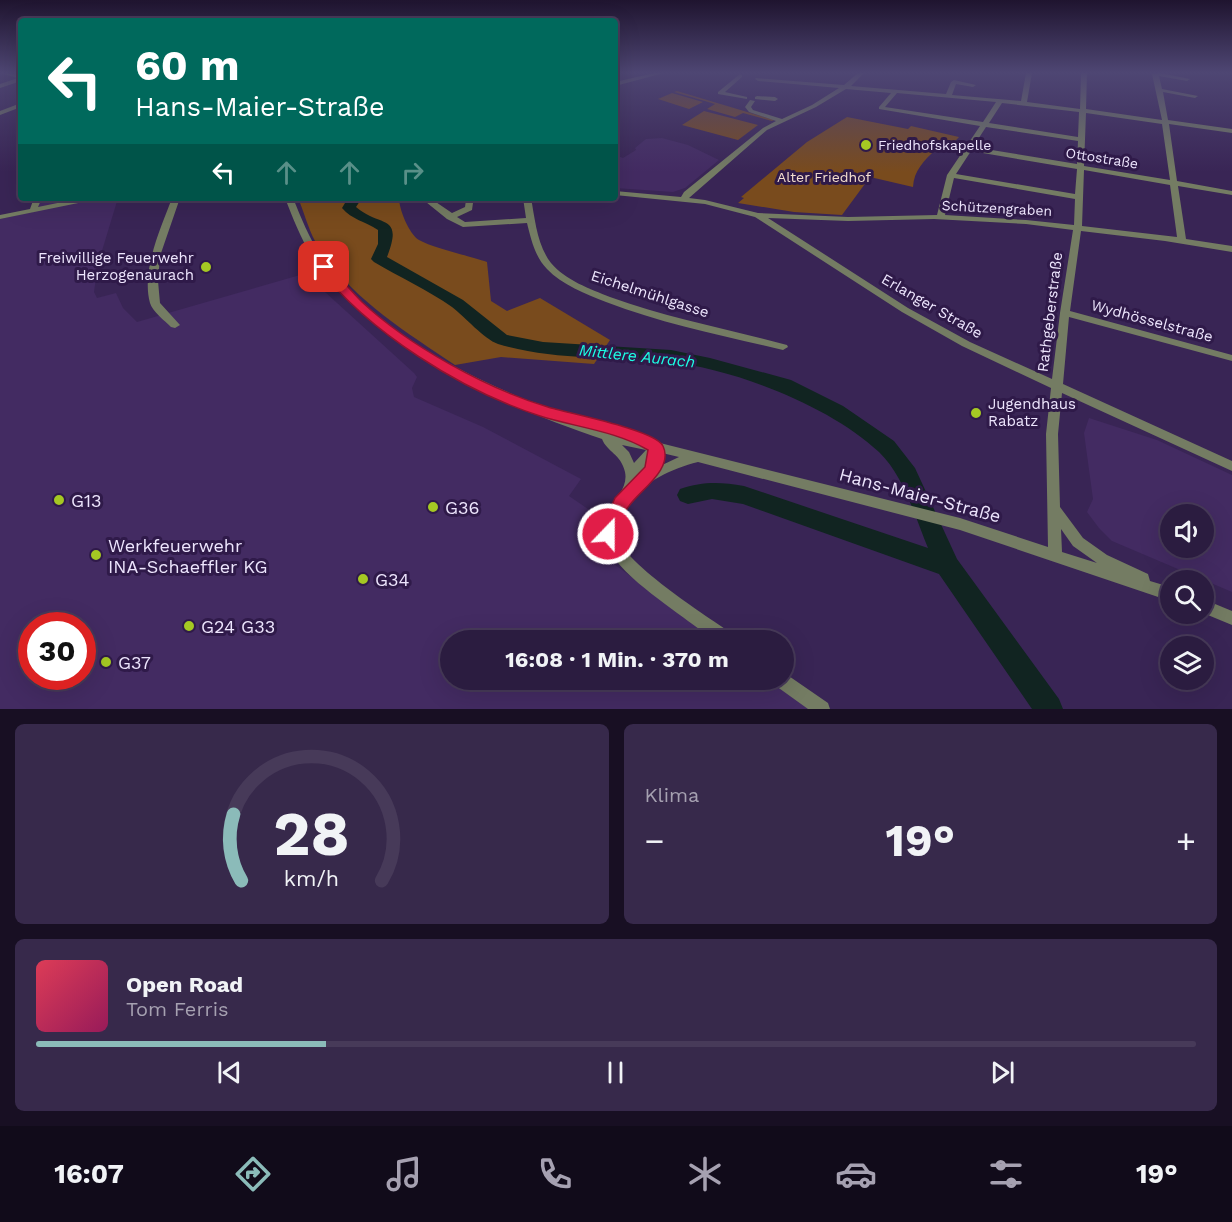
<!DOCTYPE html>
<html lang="de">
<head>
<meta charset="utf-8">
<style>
  :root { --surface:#2b1c40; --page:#37294b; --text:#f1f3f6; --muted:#a6a1b1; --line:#473a59; --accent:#8bbbb9 }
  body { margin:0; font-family:"Work Sans",sans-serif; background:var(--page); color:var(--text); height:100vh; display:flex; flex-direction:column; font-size:22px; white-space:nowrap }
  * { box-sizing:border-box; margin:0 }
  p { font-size:20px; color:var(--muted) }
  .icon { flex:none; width:33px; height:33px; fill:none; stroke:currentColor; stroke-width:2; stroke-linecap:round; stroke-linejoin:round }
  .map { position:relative; height:709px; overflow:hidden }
  .panel { display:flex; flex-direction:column; gap:15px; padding:15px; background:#180f23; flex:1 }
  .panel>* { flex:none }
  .banner { position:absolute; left:18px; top:18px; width:600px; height:183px; border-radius:6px; box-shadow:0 6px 24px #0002,0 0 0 2px var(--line); background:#00695c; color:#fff; overflow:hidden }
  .controls { position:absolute; left:1160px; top:504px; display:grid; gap:12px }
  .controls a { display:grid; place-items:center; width:54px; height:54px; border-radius:50%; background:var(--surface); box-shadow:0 6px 24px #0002,0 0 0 2px var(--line); font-size:30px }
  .speed { position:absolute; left:18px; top:612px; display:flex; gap:12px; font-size:30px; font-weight:700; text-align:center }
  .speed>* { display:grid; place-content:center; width:78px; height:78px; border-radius:50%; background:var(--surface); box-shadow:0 6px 24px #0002,0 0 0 2px var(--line); line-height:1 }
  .speed .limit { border:9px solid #d22; background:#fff; color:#111 }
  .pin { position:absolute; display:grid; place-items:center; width:51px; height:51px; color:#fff; margin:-26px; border-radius:12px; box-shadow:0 3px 9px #0006 }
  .me { position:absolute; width:66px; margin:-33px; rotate:22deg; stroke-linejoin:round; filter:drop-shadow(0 0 4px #0008) }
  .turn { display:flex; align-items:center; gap:21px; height:126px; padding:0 18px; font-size:27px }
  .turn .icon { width:78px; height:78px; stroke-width:2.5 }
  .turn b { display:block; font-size:42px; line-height:51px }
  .lanes { display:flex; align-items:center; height:57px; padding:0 18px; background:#0003; justify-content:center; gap:30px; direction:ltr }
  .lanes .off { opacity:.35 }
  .big { font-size:45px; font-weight:700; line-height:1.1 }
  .panel .tile { flex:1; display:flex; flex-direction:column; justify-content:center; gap:9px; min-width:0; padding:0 21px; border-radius:9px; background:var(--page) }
  .panel .dial { align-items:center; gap:0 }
  .dial svg { height:156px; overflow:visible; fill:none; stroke:var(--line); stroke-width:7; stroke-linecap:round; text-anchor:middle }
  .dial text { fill:var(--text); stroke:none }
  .song { display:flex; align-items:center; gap:18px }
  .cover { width:72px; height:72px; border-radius:9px; background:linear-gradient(135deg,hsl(350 70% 55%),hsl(330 70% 35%)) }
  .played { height:6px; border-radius:3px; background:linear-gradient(90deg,var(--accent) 25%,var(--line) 25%) }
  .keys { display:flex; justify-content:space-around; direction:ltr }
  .heat { display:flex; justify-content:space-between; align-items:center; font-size:33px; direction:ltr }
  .panel .tiles { flex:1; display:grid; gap:15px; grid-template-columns:1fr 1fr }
  .tile:last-child { grid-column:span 2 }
  .trip { position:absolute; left:440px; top:630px; width:354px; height:60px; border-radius:30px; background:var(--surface); box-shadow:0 6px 24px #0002,0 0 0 2px var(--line); font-weight:700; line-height:60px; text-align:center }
  .tab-bar { display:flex; height:96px; justify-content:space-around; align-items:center; background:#110b1a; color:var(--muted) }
  .tab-bar .icon { width:42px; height:42px }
  .tab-bar .selected { color:var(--accent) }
  .tab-bar b { font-size:27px; color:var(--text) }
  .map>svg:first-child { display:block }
  .built { fill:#432b62; fill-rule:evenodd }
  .green { fill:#794b1d }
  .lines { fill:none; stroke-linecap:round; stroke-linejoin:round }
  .river { fill:#112421; fill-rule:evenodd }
  .minor { fill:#747c63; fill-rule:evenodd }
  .route { fill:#e11d48; stroke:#92132f; stroke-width:1.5 }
  .poi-dot { fill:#a5c823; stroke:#2f1a49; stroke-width:2 }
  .labels { text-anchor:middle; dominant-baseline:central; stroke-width:6; stroke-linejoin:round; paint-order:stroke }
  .far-poi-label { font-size:14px; fill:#ede5fd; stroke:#2f1a49; text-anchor:start }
  .far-street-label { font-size:14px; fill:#ede5fd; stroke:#2f1a49 }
  .far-park-label { font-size:14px; fill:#f4dfcf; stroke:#2f1a49 }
  .poi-label { font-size:15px; fill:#ede5fd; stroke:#2f1a49; text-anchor:end }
  .street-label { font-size:15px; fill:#ede5fd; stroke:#2f1a49 }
  .water-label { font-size:16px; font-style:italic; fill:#1cffe5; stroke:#2f1a49 }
  .near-street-label { font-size:18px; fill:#ede5fd; stroke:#2f1a49 }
  .near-poi-label { font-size:18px; fill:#ede5fd; stroke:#2f1a49; text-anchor:start }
</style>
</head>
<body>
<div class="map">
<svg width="1232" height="709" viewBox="0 0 1232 709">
  <rect width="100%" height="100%" fill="#392555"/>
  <g class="built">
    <polygon points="662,138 688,145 719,160 685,188 673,192 615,188 615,155 623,158 636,150 635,148 646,139"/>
    <path d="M37 198H118L98 264 94 292 97 298 116 293 123 308 137 322 300 275 303 272 414 373 417 377 412 388 414 397 483 427 581 479 569 496 588 509 594 518 580 539 717 640H450V680H769L809 709H0V219L33 212ZM32 626H82V676H32Z"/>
    <path d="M1089 418 1157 440 1232 475V592L1112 541 1099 528 1087 512 1093 499 1084 433ZM1170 514H1203V548H1170Z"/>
  </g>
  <g class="green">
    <polygon points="677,91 774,120 772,121 743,113 735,117 707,109 715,104 674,92"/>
    <polygon points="672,93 703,102 689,109 658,99"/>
    <polygon points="704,111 758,125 738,140 682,125"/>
    <path d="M847 117 908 129 911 126 959 137 946 151 936 149C924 161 914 170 913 187L870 177 842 215 794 212 738 203 744 198 741 197 807 142Z"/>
    <path d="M298 198H399C399 209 409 234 419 240 433 248 470 256 487 262L491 301 507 311 540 298 610 340 594 364 501 357 455 365C403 330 348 297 315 241 308 228 304 212 298 198Z"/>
  </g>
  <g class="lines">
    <path class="river" d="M348 198H362L356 207C380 228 404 213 387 257L463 300 507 335 543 342 671 350 710 358 791 380 843 406 894 441 915 468 957 559 1059 699 1063 709H1032L939 574 743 504 712 499 688 504 680 501 677 495 680 489C703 481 721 482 744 486L928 548C915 517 904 476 879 452 830 406 735 369 669 362 612 356 553 361 498 344 484 339 465 317 452 307 428 290 399 277 374 262L371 259 378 244V230C365 221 352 220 342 208Z"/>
    <g class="minor">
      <polygon points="0,73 21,75 21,81 0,88 0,84 18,78"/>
      <polygon points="654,73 664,73 615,86 615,82"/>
      <path d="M858 73H864L851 86 946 94 951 82 954 80 976 85 973 87 956 84 952 95 1021 101 1026 73H1032L1027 102 1080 109 1081 73H1087L1086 109 1162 120 1152 74 1160 73 1190 79 1187 81 1159 76 1162 89 1198 96 1195 98 1163 92 1168 120 1232 129V133L1169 124 1177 181 1232 191V195L1178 186 1186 239 1232 246V252L1165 241 1081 231 1070 311 1232 355V361L1069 317 1063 384 1232 461V471L1062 393 1058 434 1060 507 1083 538 1107 555 1148 574 1150 581 1170 587V601L960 530 698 462C671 469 645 481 628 503 623 511 614 521 615 531 617 560 710 618 734 635L737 640C731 641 720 642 715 639 705 634 697 627 688 621 662 601 610 568 602 535 597 511 630 495 625 472 621 454 607 452 602 439 507 407 376 349 317 264 303 244 294 221 285 198H293C302 220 311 243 326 263 378 335 473 379 553 411L557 410 642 434 656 442 960 518 1048 547 1046 434 1051 388 962 346 902 312 755 217 705 204 615 195V191L681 197 684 192 763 128 776 121 749 112 745 107 750 100 755 101 751 107 753 110 782 119 812 105 839 88 758 81 755 79 756 78 844 85ZM846 89 891 93 879 107V109L980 126 947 175 937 215 848 217 758 213 705 200 689 198 767 130 816 107ZM897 93 996 102 983 122 885 107ZM1002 103 1079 112 1078 137 989 123ZM1086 113 1162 124 1170 180 1084 166ZM986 127 1078 141 1077 164 973 147ZM971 151 1077 169 1075 194 956 174ZM1084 170 1170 185 1177 237 1082 226ZM954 178 1075 199 1074 225 1026 220 945 215ZM768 218 848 221 934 219 1026 224 1073 230 1060 313 1052 379 970 342 908 308ZM622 445 646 450 634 463 629 452ZM662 453 679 457 658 467ZM1061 529 1073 546 1097 563 1062 552Z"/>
      <polygon points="740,74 742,75 742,77 725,92 747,97 747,99 718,94 718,92"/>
      <polygon points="757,96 775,97 778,99 775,101 755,99 755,97"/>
      <polygon points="21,103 21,107 0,115 0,111"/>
      <polygon points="34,198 42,198 38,207 82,198 97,198 93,200 0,219 0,215 30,209"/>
      <path d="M172 198H180L160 256 158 281 160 303 180 325 175 328 171 327C165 321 152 311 150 303 141 270 161 228 172 198Z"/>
      <path d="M421 198H430L452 213 465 207 466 200 472 198H483L473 203 472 210 457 217 465 222 526 218 523 198H531C535 219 537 245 551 263 565 280 590 289 610 297 668 318 728 329 787 345L788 347 783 350C724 336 663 324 606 302 586 294 562 285 547 269 535 257 531 239 527 223L463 227 447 219Z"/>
      <polygon points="1203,599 1232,611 1232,625 1203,613"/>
      <polygon points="783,672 828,703 830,709 808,709 776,686 774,680 783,680"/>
    </g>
  </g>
  <linearGradient id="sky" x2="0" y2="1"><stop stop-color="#1f142f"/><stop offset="0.42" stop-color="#4e4673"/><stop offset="1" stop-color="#4e4673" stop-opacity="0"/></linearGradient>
  <rect width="1232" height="172" fill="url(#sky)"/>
  <path class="route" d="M324 264 328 265C340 277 350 290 362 302 408 345 487 389 548 407 567 413 656 430 663 446 674 469 640 490 629 506 622 515 619 529 614 539L608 541 601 539 599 534 615 498 645 467 648 450C616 431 575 427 540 416 462 391 368 332 318 267Z"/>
  <g class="poi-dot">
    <circle cx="866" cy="145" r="6"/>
    <circle cx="206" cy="267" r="6"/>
    <circle cx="976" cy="413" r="6"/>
    <circle cx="59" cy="500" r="6"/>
    <circle cx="433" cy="507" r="6"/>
    <circle cx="96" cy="555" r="6"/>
    <circle cx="363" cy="579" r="6"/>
    <circle cx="189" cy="626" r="6"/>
    <circle cx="106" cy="662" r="6"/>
  </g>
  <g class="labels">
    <g class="far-poi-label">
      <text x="878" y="145">Friedhofskapelle</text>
    </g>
    <g class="far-street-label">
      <text transform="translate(1102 158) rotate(9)">Ottostraße</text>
      <text transform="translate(997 208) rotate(3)">Schützengraben</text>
    </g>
    <g class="far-park-label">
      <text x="824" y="177">Alter Friedhof</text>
    </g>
    <g class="poi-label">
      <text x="194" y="258">Freiwillige Feuerwehr<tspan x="194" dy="17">Herzogenaurach</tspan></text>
      <text x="988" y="404" text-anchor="start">Jugendhaus<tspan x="988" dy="17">Rabatz</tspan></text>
    </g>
    <g class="street-label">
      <text transform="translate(650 294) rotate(18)">Eichelmühlgasse</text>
      <text transform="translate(932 306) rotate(30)">Erlanger Straße</text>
      <text transform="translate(1050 312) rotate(-83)">Rathgeberstraße</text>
      <text transform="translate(1152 321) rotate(15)">Wydhösselstraße</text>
    </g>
    <g class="water-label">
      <text transform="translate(637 356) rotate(6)">Mittlere Aurach</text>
    </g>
    <g class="near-street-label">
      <text transform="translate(920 495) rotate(15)">Hans-Maier-Straße</text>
    </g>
    <g class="near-poi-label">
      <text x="71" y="500">G13</text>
      <text x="445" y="507">G36</text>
      <text x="108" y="545">Werkfeuerwehr<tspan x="108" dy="21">INA-Schaeffler KG</tspan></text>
      <text x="375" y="579">G34</text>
      <text x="201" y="626">G24 G33</text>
      <text x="118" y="662">G37</text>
    </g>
  </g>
</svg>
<div class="controls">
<a><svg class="icon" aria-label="sound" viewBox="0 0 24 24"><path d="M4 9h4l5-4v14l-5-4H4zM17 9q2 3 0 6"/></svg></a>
<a><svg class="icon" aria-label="search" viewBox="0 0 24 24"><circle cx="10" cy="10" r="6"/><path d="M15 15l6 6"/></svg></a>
<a><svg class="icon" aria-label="layers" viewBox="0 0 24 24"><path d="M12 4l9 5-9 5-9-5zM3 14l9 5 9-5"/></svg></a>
</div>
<div class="speed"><div class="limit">30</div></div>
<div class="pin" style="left:324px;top:267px;background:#d93025"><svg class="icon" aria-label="arrive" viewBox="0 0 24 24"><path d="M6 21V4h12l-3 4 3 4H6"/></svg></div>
<svg class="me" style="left:608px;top:534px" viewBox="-20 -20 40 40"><circle r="17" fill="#e11d48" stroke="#fff" stroke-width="3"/><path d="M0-11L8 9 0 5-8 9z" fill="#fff"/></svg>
<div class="trip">16:08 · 1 Min. · 370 m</div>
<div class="banner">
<div class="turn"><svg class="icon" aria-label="left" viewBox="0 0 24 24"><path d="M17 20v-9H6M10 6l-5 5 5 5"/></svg><div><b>60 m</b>Hans-Maier-Straße</div></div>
<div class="lanes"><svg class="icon" aria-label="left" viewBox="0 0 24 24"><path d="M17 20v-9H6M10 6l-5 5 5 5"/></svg><svg class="icon off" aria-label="ahead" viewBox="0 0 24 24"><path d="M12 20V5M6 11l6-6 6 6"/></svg><svg class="icon off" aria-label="ahead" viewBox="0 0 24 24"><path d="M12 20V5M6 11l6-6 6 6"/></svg><svg class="icon off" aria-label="right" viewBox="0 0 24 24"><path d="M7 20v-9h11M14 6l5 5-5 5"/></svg></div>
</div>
</div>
<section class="panel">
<div class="tiles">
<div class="tile dial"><svg viewBox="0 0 100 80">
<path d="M14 69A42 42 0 1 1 86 69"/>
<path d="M14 69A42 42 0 0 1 10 35" stroke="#8bbbb9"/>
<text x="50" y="56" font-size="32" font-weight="700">28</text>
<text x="50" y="72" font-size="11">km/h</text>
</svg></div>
<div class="tile"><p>Klima</p>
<div class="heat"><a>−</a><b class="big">19°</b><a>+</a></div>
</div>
<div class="tile">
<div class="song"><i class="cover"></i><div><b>Open Road</b><p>Tom Ferris</p></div></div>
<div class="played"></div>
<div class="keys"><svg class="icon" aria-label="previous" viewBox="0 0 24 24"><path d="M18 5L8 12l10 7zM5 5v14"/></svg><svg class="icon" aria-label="pause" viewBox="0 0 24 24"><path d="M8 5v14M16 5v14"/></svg><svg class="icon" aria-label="next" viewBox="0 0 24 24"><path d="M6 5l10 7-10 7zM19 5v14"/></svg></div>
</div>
</div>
</section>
<nav class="tab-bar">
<b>16:07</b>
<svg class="icon selected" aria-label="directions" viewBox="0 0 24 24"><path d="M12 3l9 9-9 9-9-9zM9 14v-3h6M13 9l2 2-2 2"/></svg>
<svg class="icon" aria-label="music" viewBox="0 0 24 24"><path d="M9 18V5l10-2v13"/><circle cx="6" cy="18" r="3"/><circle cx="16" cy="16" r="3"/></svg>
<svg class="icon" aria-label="phone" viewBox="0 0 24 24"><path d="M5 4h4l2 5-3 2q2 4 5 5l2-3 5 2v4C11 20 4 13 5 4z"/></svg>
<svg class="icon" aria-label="climate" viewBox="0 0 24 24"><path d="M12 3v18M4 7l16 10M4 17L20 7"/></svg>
<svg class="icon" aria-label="car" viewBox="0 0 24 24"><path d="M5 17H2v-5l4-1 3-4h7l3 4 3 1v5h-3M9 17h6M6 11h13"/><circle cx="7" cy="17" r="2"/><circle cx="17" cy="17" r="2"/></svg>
<svg class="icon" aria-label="filters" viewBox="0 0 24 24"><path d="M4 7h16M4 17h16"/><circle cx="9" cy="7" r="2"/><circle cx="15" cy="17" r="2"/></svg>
<b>19°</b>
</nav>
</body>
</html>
